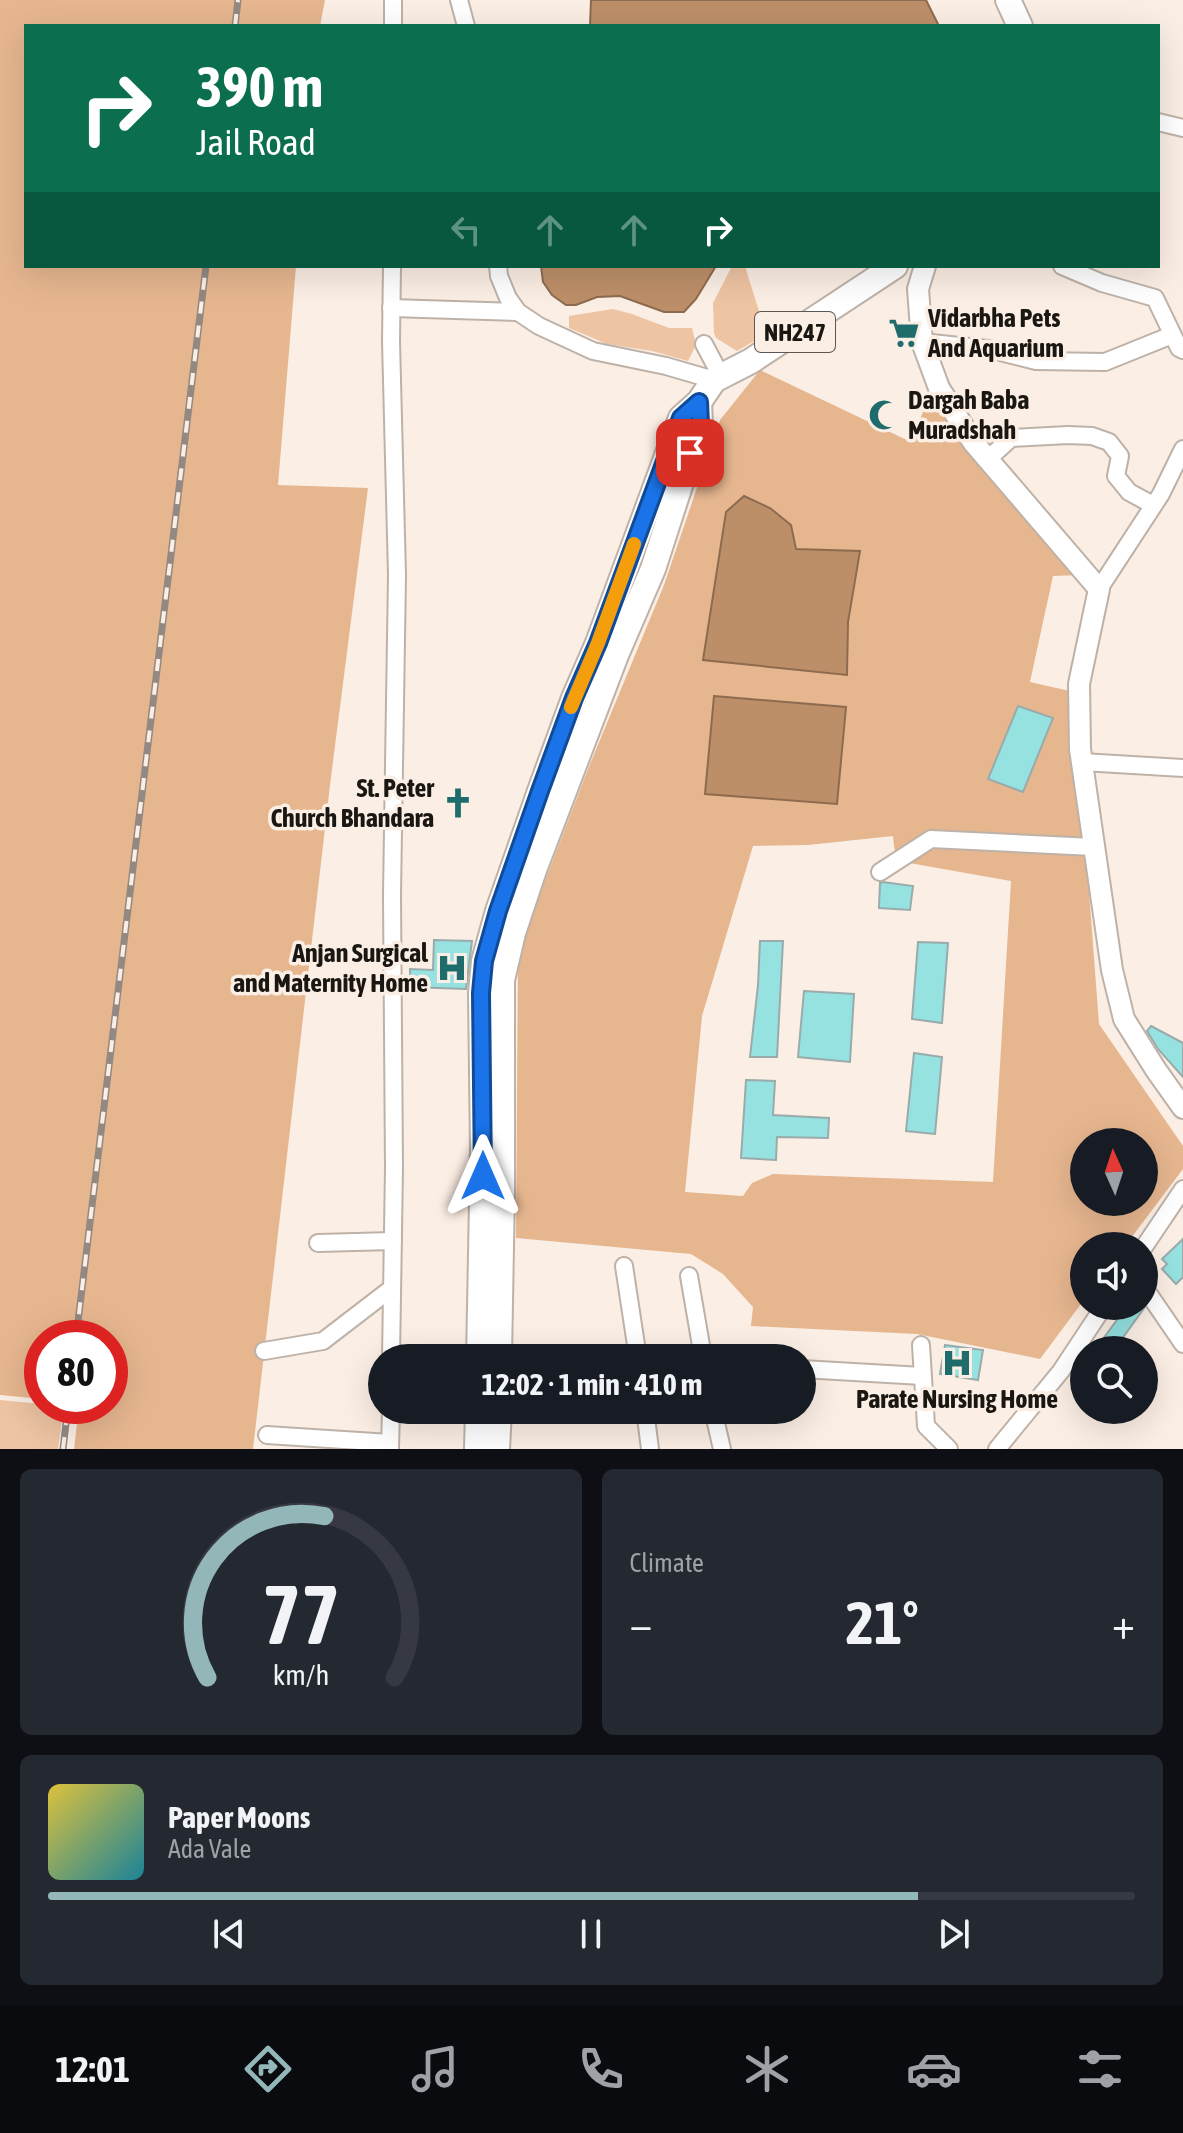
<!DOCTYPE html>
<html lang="en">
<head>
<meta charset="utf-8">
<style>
  :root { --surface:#171b24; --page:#242831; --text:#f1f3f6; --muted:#9ea1a6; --line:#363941; --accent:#93b6b8 }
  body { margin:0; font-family:"Asap Condensed",sans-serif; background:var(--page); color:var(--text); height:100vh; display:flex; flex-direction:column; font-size:30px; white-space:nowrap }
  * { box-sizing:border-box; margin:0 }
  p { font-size:26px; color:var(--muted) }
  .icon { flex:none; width:44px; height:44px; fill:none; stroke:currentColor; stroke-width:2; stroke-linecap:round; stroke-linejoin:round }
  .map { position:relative; height:1449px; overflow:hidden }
  .side { display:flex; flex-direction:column; gap:20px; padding:20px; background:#0d0f14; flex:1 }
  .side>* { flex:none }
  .banner { position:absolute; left:24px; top:24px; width:1136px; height:244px; border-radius:0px; box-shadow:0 8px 32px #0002; background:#0b6e4f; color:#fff; overflow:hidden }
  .needle { width:52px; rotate:357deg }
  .tools { position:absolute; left:1070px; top:1128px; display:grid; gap:16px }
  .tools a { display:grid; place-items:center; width:88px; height:88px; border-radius:50%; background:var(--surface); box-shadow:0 8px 32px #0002; font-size:40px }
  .speed { position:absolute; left:24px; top:1320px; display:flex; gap:16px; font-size:40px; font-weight:700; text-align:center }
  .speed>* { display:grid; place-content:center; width:104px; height:104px; border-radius:50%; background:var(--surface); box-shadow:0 8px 32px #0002; line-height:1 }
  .speed .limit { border:12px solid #d22; background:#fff; color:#111 }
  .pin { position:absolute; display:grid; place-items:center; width:68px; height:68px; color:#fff; margin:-34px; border-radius:16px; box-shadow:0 4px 12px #0006 }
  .me { position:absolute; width:88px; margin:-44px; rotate:0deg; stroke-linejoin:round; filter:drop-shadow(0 0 6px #0008) }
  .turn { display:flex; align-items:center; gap:28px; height:168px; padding:0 40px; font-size:36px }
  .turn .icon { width:104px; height:104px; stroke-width:2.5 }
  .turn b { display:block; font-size:56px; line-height:68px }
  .lanes { display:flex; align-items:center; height:76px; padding:0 40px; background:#0003; justify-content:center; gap:40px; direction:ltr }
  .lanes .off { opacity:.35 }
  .big { font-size:60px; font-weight:700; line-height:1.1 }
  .side .tile { flex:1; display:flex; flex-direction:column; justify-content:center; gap:12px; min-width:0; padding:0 28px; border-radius:12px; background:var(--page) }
  .side .dial { align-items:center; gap:0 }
  .dial svg { height:208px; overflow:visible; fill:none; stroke:var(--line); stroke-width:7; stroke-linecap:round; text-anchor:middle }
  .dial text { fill:var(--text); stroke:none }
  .song { display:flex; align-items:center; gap:24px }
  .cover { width:96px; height:96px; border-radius:12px; background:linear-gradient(135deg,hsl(50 70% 55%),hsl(190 70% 35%)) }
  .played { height:8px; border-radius:4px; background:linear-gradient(90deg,var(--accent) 80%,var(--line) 80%) }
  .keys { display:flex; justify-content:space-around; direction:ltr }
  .heat { display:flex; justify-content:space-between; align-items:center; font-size:44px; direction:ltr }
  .side .tiles { flex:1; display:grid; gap:20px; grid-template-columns:1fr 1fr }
  .tile:last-child { grid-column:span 2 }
  .trip { position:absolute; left:368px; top:1344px; width:448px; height:80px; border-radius:40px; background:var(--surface); box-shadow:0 8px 32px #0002; font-weight:700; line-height:80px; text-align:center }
  .tabs { display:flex; height:128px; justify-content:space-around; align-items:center; background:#090b0e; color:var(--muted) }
  .tabs .icon { width:56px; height:56px }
  .tabs .active { color:var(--accent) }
  .tabs b { font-size:36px; color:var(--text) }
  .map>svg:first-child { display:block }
  .green { fill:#eec4a3 }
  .forest { fill:#e6b68f; fill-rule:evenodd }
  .water { fill:#bd8f69; stroke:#8c6b4f; stroke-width:2 }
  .building { fill:#95e2e1; stroke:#99abab; stroke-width:2 }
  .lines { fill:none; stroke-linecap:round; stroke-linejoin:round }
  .minor-casing { stroke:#beb2a8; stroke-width:20 }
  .major-casing { stroke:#beb2a8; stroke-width:24 }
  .highway-casing { stroke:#beb2a8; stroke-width:28 }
  .minor { stroke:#fff; stroke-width:16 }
  .major { stroke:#fff; stroke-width:20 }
  .highway { stroke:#fff; stroke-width:24 }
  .rail-casing { stroke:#928982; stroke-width:7 }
  .rail { stroke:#fbeee4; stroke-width:4; stroke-dasharray:12; stroke-linecap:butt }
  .route-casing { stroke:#114b97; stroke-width:20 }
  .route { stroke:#1a73e8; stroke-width:14 }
  .slow { stroke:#f59e0b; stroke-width:14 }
  .labels { text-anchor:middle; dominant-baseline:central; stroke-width:7; stroke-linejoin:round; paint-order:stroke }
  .shield { fill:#fbeee4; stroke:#5e5751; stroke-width:2 }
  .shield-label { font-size:24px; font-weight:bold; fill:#1a1612 }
  .poi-label { font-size:26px; font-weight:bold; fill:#1a1612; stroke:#fbeee4; text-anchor:start }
</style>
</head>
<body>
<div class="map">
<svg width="1183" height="1449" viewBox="0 0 1183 1449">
  <rect width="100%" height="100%" fill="#fbeee4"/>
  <g class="green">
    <polygon points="732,266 745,266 766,334 737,351 716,338 714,333 713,303"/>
    <polygon points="613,309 632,314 669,328 692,328 696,345 688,361 652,351 607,344 569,328 569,316"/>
    <polygon points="0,1400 42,1404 42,1406 64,1406 58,1449 0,1449"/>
  </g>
  <g class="forest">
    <polygon points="0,0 325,0 320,26 26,26 26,266 296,266 278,485 368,488 330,785 253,1449 74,1449 79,1406 110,1406 110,1338 42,1338 42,1399 0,1395"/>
    <path d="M760 370 911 442 928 399 1079 575 1053 576 1030 682 1074 692 1099 1024 1183 1146V1169L1125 1246H1084V1300L1040 1359 917 1334 751 1326 753 1307 723 1274 691 1254 516 1238 518 951 588 769 664 585 720 420ZM726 512 796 549 860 551 848 622 847 674 704 660ZM893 836 894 846 898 861 1011 881 993 1182 773 1174 752 1183 743 1196 685 1192 702 1016 753 846 808 845ZM1084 1142H1144V1202H1084Z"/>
  </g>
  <g class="water">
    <polygon points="591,0 926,0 939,26 590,26"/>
    <polygon points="541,266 716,266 696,299 684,312 664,312 620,296 597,297 576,305 566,305 552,295 543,282"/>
    <polygon points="744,496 770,508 791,525 796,549 860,551 848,622 847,675 703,660 726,512"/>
    <polygon points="714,696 846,707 837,804 705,794"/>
  </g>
  <g class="building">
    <polygon points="1018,706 1053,718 1023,792 988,779"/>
    <polygon points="883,882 913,886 910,910 879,908 880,883"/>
    <polygon points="434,940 472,941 466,989 410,987 410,969 433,970"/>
    <polygon points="760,941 783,941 777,1057 750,1057 758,985"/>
    <polygon points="918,942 948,943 942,1023 912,1019"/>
    <polygon points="804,991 854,994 850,1062 798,1057"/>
    <polygon points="1151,1026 1183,1043 1183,1077 1158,1049 1147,1031"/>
    <polygon points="914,1053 942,1057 935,1134 906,1131"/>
    <polygon points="746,1080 775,1081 773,1115 829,1118 828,1138 777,1137 776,1160 741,1158"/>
    <polygon points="1183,1239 1183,1277 1176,1284 1162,1269 1167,1264 1162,1259"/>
    <polygon points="1127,1306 1145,1307 1119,1343 1130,1350 1095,1350"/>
    <polygon points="945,1345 983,1350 978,1380 940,1374"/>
  </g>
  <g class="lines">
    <g class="minor-casing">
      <g id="minor">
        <polyline points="393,0 393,26"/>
        <polyline points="459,0 466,26"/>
        <polyline points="1158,122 1183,128"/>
        <polyline points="498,266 499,276 508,298 518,312 539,326 593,351 666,366 714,380"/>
        <polyline points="1062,266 1102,283 1155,298 1179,348 1183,350"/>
        <polyline points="391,308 518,312"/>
        <polyline points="922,342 988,349 1036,361 1105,362 1172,335"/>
        <polyline points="704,344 721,376"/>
        <polyline points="988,459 1011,438 1068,435 1092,436 1109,442 1120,456 1116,476 1129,492 1153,505"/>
        <polyline points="1099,589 1161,494 1183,449"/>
        <polyline points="1082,762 1183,768"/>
        <polyline points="880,872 931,839 1093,847"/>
        <polyline points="318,1243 393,1241"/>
        <polyline points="1144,1247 1183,1189"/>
        <polyline points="624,1266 638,1358"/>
        <polyline points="689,1276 703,1357 708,1358"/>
        <polyline points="1144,1287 1183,1344"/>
        <polyline points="921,1345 926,1426 949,1449"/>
        <polyline points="264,1351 323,1341 392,1288"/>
        <polyline points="391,1358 394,1168 392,895 397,575 391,341 392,266"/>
        <polyline points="802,1369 922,1376"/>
        <polyline points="645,1410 650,1449"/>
        <polyline points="713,1410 722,1449"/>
        <polyline points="267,1435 390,1443"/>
        <polyline points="390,1449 391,1410"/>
        <polyline points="997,1449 1061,1371 1104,1306"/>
      </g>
    </g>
    <g class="major-casing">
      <polyline id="major" points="925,266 918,289 922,342 939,388 973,442 1099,589 1079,684 1080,749 1112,970 1124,1019 1156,1070 1183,1108"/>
    </g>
    <g class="highway-casing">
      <g id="highway">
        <polyline points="1008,0 1020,26"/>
        <polyline points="479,1358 483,1150 481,993 484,961 498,911 540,791 574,698 598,643 681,418 699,402 714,380 751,361 895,266"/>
        <polyline points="499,1358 502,1190 502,980 513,933 534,870 616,655 653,569 700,424 699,402"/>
        <polyline points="477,1449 478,1410"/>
        <polyline points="497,1449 499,1410"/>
      </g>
    </g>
    <use href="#minor" class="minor"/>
    <use href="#major" class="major"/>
    <use href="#highway" class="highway"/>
    <g class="rail-casing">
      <g id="rail">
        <polyline points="235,26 238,0"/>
        <polyline points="76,1338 206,266"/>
        <polyline points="63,1449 68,1406"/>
      </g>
    </g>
    <use href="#rail" class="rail"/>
  </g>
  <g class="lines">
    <g class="route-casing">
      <polyline id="route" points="483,1176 481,993 484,961 498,911 540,791 574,698 598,643 681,418 699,402 700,424 690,453"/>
    </g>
    <use href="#route" class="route"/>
    <polyline class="slow" points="571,707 598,643 634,544"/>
  </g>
  <defs>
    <g id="supermarket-bare" transform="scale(2.4)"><path d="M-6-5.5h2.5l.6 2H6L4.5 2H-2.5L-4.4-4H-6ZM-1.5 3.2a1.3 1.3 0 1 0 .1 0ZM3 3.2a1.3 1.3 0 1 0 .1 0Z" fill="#206c6c" stroke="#fbeee4" stroke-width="2.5" paint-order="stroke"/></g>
    <g id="mosque-bare" transform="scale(2.4)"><path d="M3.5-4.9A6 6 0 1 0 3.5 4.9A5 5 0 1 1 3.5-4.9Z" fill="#206c6c" stroke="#fbeee4" stroke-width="2.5" paint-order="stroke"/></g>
    <g id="church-bare" transform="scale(2.4)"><path d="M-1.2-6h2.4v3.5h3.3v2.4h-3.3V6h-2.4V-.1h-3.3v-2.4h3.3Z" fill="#206c6c" stroke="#fbeee4" stroke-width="2.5" paint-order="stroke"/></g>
    <g id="hospital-bare" transform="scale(2.4)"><path d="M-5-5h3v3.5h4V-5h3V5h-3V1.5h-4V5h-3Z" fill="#206c6c" stroke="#fbeee4" stroke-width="2.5" paint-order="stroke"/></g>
  </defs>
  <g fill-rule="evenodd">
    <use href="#supermarket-bare" x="904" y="333"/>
    <use href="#mosque-bare" x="884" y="415"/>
    <use href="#church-bare" x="458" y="803"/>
    <use href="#hospital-bare" x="452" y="968"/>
    <use href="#hospital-bare" x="957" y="1363"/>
  </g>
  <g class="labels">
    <rect class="shield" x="755" y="312" width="80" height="40" rx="6"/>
    <g class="shield-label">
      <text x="795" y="332">NH247</text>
    </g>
    <g class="poi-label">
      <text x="928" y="318">Vidarbha Pets<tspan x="928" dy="30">And Aquarium</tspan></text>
      <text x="908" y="400">Dargah Baba<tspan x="908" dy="30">Muradshah</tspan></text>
      <text x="434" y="788" text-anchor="end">St. Peter<tspan x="434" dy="30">Church Bhandara</tspan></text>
      <text x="428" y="953" text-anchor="end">Anjan Surgical<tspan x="428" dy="30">and Maternity Home</tspan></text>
      <text x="957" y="1399" text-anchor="middle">Parate Nursing Home</text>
    </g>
  </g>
</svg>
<div class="tools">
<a><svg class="needle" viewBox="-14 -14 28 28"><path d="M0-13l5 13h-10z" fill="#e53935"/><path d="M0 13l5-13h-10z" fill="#9ea1a6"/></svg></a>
<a><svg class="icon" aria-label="sound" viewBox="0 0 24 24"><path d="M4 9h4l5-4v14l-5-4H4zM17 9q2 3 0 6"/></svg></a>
<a><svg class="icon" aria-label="search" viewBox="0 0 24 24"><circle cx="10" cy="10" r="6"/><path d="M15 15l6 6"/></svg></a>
</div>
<div class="speed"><div class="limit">80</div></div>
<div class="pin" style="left:690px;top:453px;background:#d93025"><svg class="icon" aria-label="arrive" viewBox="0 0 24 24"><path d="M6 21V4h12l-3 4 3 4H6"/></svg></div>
<svg class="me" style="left:483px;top:1176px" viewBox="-20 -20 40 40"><path d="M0-17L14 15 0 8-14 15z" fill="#1a73e8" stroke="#fff" stroke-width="4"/></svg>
<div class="trip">12:02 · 1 min · 410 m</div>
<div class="banner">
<div class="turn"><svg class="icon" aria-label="right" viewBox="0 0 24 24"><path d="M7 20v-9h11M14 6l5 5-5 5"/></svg><div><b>390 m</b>Jail Road</div></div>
<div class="lanes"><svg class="icon off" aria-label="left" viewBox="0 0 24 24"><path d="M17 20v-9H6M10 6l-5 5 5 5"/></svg><svg class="icon off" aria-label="ahead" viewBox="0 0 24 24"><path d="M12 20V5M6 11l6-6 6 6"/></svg><svg class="icon off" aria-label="ahead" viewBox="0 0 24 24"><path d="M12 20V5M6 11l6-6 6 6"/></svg><svg class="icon" aria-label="right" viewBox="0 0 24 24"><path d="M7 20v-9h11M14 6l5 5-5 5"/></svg></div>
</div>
</div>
<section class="side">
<div class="tiles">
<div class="tile dial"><svg viewBox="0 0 100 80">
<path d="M14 69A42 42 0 1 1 86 69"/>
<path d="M14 69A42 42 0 0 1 59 7" stroke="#93b6b8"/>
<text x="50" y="56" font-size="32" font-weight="700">77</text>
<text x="50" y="72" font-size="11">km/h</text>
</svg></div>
<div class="tile"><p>Climate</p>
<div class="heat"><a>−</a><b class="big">21°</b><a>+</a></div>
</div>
<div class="tile">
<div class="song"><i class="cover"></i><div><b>Paper Moons</b><p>Ada Vale</p></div></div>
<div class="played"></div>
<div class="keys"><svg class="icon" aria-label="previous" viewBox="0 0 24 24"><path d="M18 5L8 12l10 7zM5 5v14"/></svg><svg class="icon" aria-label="pause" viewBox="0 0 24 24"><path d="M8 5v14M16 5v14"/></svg><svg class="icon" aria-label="next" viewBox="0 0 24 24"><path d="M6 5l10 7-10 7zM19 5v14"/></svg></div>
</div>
</div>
</section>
<nav class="tabs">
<b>12:01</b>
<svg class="icon active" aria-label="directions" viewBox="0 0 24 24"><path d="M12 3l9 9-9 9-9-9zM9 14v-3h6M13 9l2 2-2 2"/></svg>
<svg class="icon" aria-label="music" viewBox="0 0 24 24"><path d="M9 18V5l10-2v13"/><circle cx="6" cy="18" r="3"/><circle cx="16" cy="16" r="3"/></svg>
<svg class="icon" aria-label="phone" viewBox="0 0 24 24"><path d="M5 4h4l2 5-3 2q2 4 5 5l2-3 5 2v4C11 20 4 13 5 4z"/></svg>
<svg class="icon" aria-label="climate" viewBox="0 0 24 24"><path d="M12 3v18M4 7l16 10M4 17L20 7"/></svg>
<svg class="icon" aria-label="car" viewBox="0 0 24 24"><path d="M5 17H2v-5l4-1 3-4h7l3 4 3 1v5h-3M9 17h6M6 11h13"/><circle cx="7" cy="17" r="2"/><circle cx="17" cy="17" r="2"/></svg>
<svg class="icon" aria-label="filters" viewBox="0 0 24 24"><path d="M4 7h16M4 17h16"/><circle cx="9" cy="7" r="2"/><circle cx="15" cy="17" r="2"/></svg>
</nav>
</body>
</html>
